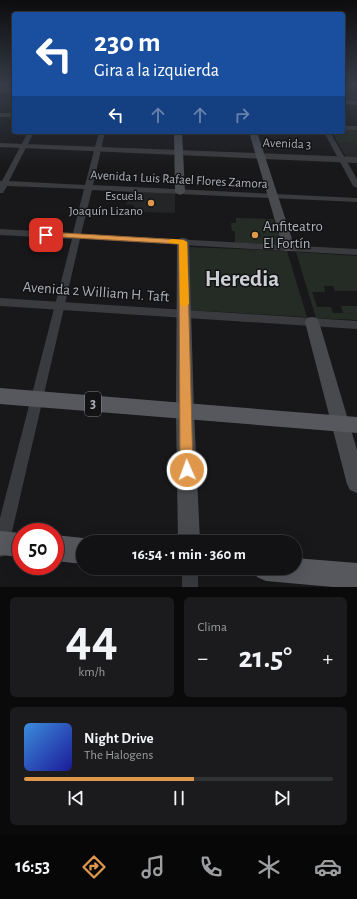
<!DOCTYPE html>
<html lang="es">
<head>
<meta charset="utf-8">
<style>
  :root { --surface:#121214; --page:#1b1b1d; --text:#f1f3f6; --muted:#9c9ea0; --line:#313234; --accent:#df984b }
  body { margin:0; font-family:"Alegreya Sans",sans-serif; background:var(--page); color:var(--text); height:100vh; display:flex; flex-direction:column; font-size:15px; white-space:nowrap }
  * { box-sizing:border-box; margin:0 }
  p { font-size:13px; color:var(--muted) }
  .icon { flex:none; width:22px; height:22px; fill:none; stroke:currentColor; stroke-width:2; stroke-linecap:round; stroke-linejoin:round }
  .map { position:relative; height:587px; overflow:hidden }
  .panel { display:flex; flex-direction:column; gap:10px; padding:10px; background:#0a0a0b; flex:1 }
  .panel>* { flex:none }
  .banner { position:absolute; left:12px; top:12px; width:333px; height:122px; border-radius:4px; box-shadow:0 4px 16px #0002,0 0 0 1px var(--line); background:#1a4fa0; color:#fff; overflow:hidden }
  .speed { position:absolute; left:12px; top:523px; display:flex; gap:8px; font-size:20px; font-weight:700; text-align:center }
  .speed>* { display:grid; place-content:center; width:52px; height:52px; border-radius:50%; background:var(--surface); box-shadow:0 4px 16px #0002,0 0 0 1px var(--line); line-height:1 }
  .speed .limit { border:6px solid #d22; background:#fff; color:#111 }
  .pin { position:absolute; display:grid; place-items:center; width:34px; height:34px; color:#fff; margin:-17px; border-radius:8px; box-shadow:0 2px 6px #0006 }
  .me { position:absolute; width:44px; margin:-22px; rotate:358deg; stroke-linejoin:round; filter:drop-shadow(0 0 3px #0008) }
  .turn { display:flex; align-items:center; gap:14px; height:84px; padding:0 16px; font-size:18px }
  .turn .icon { width:52px; height:52px; stroke-width:2.5 }
  .turn b { display:block; font-size:28px; line-height:34px }
  .lanes { display:flex; align-items:center; height:38px; padding:0 16px; background:#0003; justify-content:center; gap:20px; direction:ltr }
  .lanes .off { opacity:.35 }
  .big { font-size:30px; font-weight:700; line-height:1.1 }
  .panel .widget { flex:1; display:flex; flex-direction:column; justify-content:center; gap:6px; min-width:0; padding:0 14px; border-radius:6px; background:var(--page) }
  .panel .dial { align-items:center; gap:0 }
  .dial b { font-size:52px; line-height:1 }
  .song { display:flex; align-items:center; gap:12px }
  .cover { width:48px; height:48px; border-radius:6px; background:linear-gradient(135deg,hsl(210 70% 55%),hsl(240 70% 35%)) }
  .played { height:4px; border-radius:2px; background:linear-gradient(90deg,var(--accent) 55%,var(--line) 55%) }
  .keys { display:flex; justify-content:space-around; direction:ltr }
  .heat { display:flex; justify-content:space-between; align-items:center; font-size:22px; direction:ltr }
  .panel .tiles { flex:1; display:grid; gap:10px; grid-template-columns:1fr 1fr }
  .widget:last-child { grid-column:span 2 }
  .trip { position:absolute; left:76px; top:535px; width:226px; height:40px; border-radius:20px; background:var(--surface); box-shadow:0 4px 16px #0002,0 0 0 1px var(--line); font-weight:700; line-height:40px; text-align:center }
  .menu { display:flex; height:64px; justify-content:space-around; align-items:center; background:#070708; color:var(--muted) }
  .menu .icon { width:28px; height:28px }
  .menu .current { color:var(--accent) }
  .menu b { font-size:18px; color:var(--text) }
  .map>svg:first-child { display:block }
  .built { fill:#242527 }
  .green { fill:#252c25 }
  .lines { fill:none; stroke-linecap:round; stroke-linejoin:round }
  .minor { fill:#3a3b3e; fill-rule:evenodd }
  .tertiary { fill:#3a3b3e; fill-rule:evenodd }
  .secondary { fill:#484a4e; fill-rule:evenodd }
  .primary { fill:#56585d; fill-rule:evenodd }
  .route { fill:#df984b; stroke:#916331 }
  .slow { fill:#f59e0b }
  .poi-dot { fill:#df984b; stroke:#131315; stroke-width:1.5 }
  .labels { text-anchor:middle; dominant-baseline:central; stroke-width:3; stroke-linejoin:round; paint-order:stroke }
  .far-street-label { font-size:13px; fill:#acb1b8; stroke:#131315 }
  .far-poi-label { font-size:13px; fill:#acb1b8; stroke:#131315; text-anchor:end }
  .shield { fill:#131315; stroke:#7e8287; stroke-width:1 }
  .shield-label { font-size:14px; font-weight:bold; fill:#acb1b8 }
  .poi-label { font-size:15px; fill:#acb1b8; stroke:#131315; text-anchor:start }
  .street-label { font-size:15px; fill:#acb1b8; stroke:#131315 }
  .town-label { font-size:23px; font-weight:bold; fill:#ccd0d5; stroke:#131315 }
</style>
</head>
<body>
<div class="map">
<svg width="357" height="587" viewBox="0 0 357 587">
  <rect width="100%" height="100%" fill="#18181a"/>
  <g class="built">
    <polygon points="343,85 357,85 357,100 343,99"/>
    <polygon points="338,143 357,144 357,158 346,157"/>
    <polygon points="130,191 175,194 175,213 134,212 134,205 126,205"/>
  </g>
  <g class="green">
    <polygon points="343,128 357,129 357,144 338,143 332,132 343,132"/>
    <polygon points="236,218 273,219 282,243 279,245 235,243 235,231 232,231 231,223 236,223"/>
    <polygon points="188,247 287,251 307,317 190,310"/>
    <polygon points="296,252 357,256 357,291 335,291 333,286 324,286 325,292 312,292 317,307 331,307 333,313 343,313 341,306 357,306 357,320 316,318"/>
  </g>
  <g class="lines">
    <g class="minor">
      <polygon points="0,88 14,89 14,93 0,92"/>
      <polygon points="343,100 357,101 357,105 343,104"/>
      <rect x="0" y="113" width="14" height="4"/>
      <rect x="343" y="126" width="14" height="4"/>
      <polygon points="28,132 34,132 9,181 85,185 99,132 105,132 93,185 357,198 357,202 92,190 81,234 357,249 357,255 80,239 8,549 6,555 0,557 0,518 72,239 0,235 0,229 73,233 84,189 7,186 3,193 0,193 0,181 2,181"/>
      <polygon points="324,132 330,132 357,179 357,188 353,186"/>
      <rect x="182" y="568" width="16" height="19"/>
    </g>
    <g class="tertiary">
      <polygon points="0,143 357,157 357,163 0,147"/>
      <polygon points="0,298 357,321 357,329 0,306"/>
    </g>
    <g class="secondary">
      <polygon points="174,132 182,132 185,192 180,195 175,192"/>
      <polygon points="249,132 257,132 295,248 293,251 285,251 283,248"/>
      <polygon points="183,238 187,239 189,242 194,412 200,542 178,542 176,412 177,242 179,239"/>
      <polygon points="312,317 317,318 319,322 357,450 357,493 350,490 347,484 305,322 307,318"/>
    </g>
    <g class="primary">
      <polygon points="0,388 357,417 357,433 0,404"/>
      <polygon points="0,531 21,533 21,557 0,555"/>
      <polygon points="55,535 83,538 92,542 83,542 83,564 55,561"/>
      <polygon points="295,558 357,563 357,587 333,587 266,581 257,577 253,568 295,568"/>
    </g>
  </g>
  <linearGradient id="sky" x2="0" y2="1"><stop stop-color="#0d0d0e"/><stop offset="0.51" stop-color="#373d49"/><stop offset="1" stop-color="#373d49" stop-opacity="0"/></linearGradient>
  <rect width="357" height="167" fill="url(#sky)"/>
  <polygon class="route" points="46,232 183,240 187,242 193,470 191,474 187,475 182,474 180,470 179,244 43,236 43,233"/>
  <polygon class="slow" points="172,239 183,240 187,242 189,304 184,307 180,304 179,244 169,243 169,240"/>
  <g class="poi-dot">
    <circle cx="151" cy="203" r="4"/>
    <circle cx="255" cy="235" r="4"/>
  </g>
  <g class="labels">
    <g class="far-street-label">
      <text transform="translate(287 144) rotate(2)">Avenida 3</text>
      <text transform="translate(179 180) rotate(3)">Avenida 1 Luis Rafael Flores Zamora</text>
    </g>
    <g class="far-poi-label">
      <text x="143" y="196">Escuela<tspan x="143" dy="15">Joaquín Lizano</tspan></text>
    </g>
    <rect class="shield" x="85" y="392" width="16" height="24" rx="3"/>
    <g class="shield-label">
      <text x="93" y="404">3</text>
    </g>
    <g class="poi-label">
      <text x="263" y="226">Anfiteatro<tspan x="263" dy="17">El Fortín</tspan></text>
    </g>
    <g class="street-label">
      <text transform="translate(96 292) rotate(4)">Avenida 2 William H. Taft</text>
    </g>
    <g class="town-label">
      <text x="242" y="279">Heredia</text>
    </g>
  </g>
</svg>
<div class="speed"><div class="limit">50</div></div>
<div class="pin" style="left:46px;top:235px;background:#d93025"><svg class="icon" aria-label="arrive" viewBox="0 0 24 24"><path d="M6 21V4h12l-3 4 3 4H6"/></svg></div>
<svg class="me" style="left:187px;top:470px" viewBox="-20 -20 40 40"><circle r="17" fill="#df984b" stroke="#fff" stroke-width="3"/><path d="M0-11L8 9 0 5-8 9z" fill="#fff"/></svg>
<div class="trip">16:54 · 1 min · 360 m</div>
<div class="banner">
<div class="turn"><svg class="icon" aria-label="left" viewBox="0 0 24 24"><path d="M17 20v-9H6M10 6l-5 5 5 5"/></svg><div><b>230 m</b>Gira a la izquierda</div></div>
<div class="lanes"><svg class="icon" aria-label="left" viewBox="0 0 24 24"><path d="M17 20v-9H6M10 6l-5 5 5 5"/></svg><svg class="icon off" aria-label="ahead" viewBox="0 0 24 24"><path d="M12 20V5M6 11l6-6 6 6"/></svg><svg class="icon off" aria-label="ahead" viewBox="0 0 24 24"><path d="M12 20V5M6 11l6-6 6 6"/></svg><svg class="icon off" aria-label="right" viewBox="0 0 24 24"><path d="M7 20v-9h11M14 6l5 5-5 5"/></svg></div>
</div>
</div>
<section class="panel">
<div class="tiles">
<div class="widget dial"><b>44</b><p>km/h</p></div>
<div class="widget"><p>Clima</p>
<div class="heat"><a>−</a><b class="big">21.5°</b><a>+</a></div>
</div>
<div class="widget">
<div class="song"><i class="cover"></i><div><b>Night Drive</b><p>The Halogens</p></div></div>
<div class="played"></div>
<div class="keys"><svg class="icon" aria-label="previous" viewBox="0 0 24 24"><path d="M18 5L8 12l10 7zM5 5v14"/></svg><svg class="icon" aria-label="pause" viewBox="0 0 24 24"><path d="M8 5v14M16 5v14"/></svg><svg class="icon" aria-label="next" viewBox="0 0 24 24"><path d="M6 5l10 7-10 7zM19 5v14"/></svg></div>
</div>
</div>
</section>
<nav class="menu">
<b>16:53</b>
<svg class="icon current" aria-label="directions" viewBox="0 0 24 24"><path d="M12 3l9 9-9 9-9-9zM9 14v-3h6M13 9l2 2-2 2"/></svg>
<svg class="icon" aria-label="music" viewBox="0 0 24 24"><path d="M9 18V5l10-2v13"/><circle cx="6" cy="18" r="3"/><circle cx="16" cy="16" r="3"/></svg>
<svg class="icon" aria-label="phone" viewBox="0 0 24 24"><path d="M5 4h4l2 5-3 2q2 4 5 5l2-3 5 2v4C11 20 4 13 5 4z"/></svg>
<svg class="icon" aria-label="climate" viewBox="0 0 24 24"><path d="M12 3v18M4 7l16 10M4 17L20 7"/></svg>
<svg class="icon" aria-label="car" viewBox="0 0 24 24"><path d="M5 17H2v-5l4-1 3-4h7l3 4 3 1v5h-3M9 17h6M6 11h13"/><circle cx="7" cy="17" r="2"/><circle cx="17" cy="17" r="2"/></svg>
</nav>
</body>
</html>
